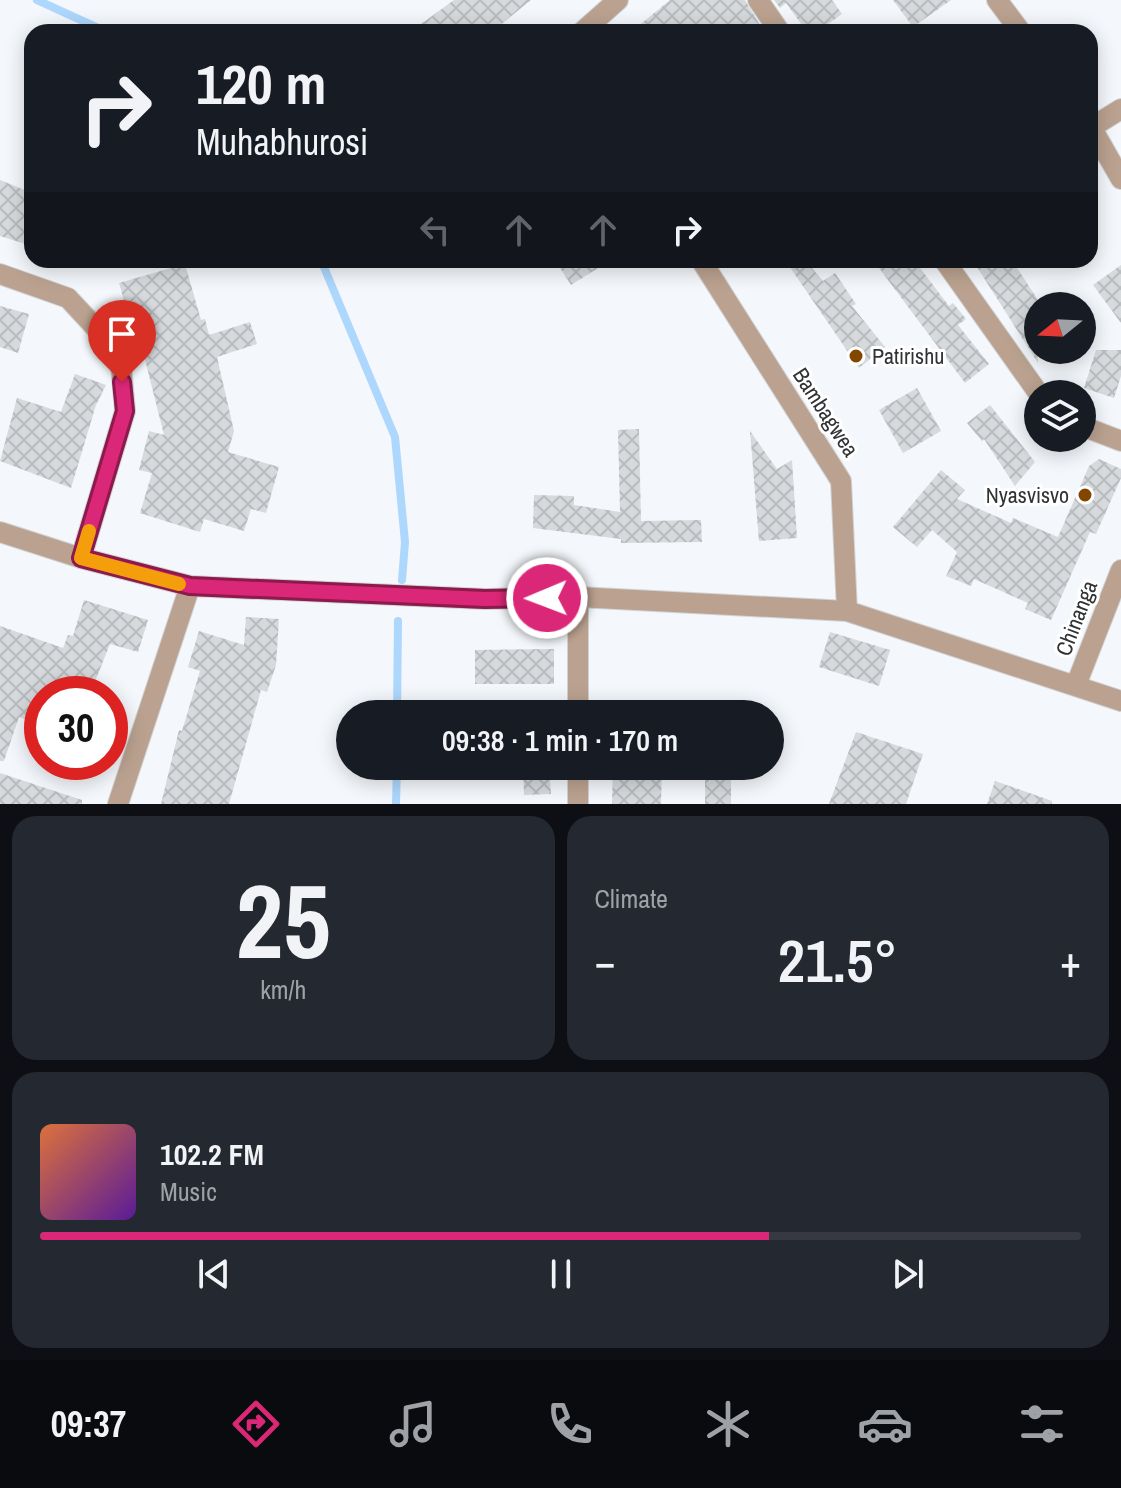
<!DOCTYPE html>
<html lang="en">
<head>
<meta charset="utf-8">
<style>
  :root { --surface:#171b24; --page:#242831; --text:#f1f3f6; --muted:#9ea1a6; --line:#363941; --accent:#db2777 }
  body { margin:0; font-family:"Archivo Narrow",sans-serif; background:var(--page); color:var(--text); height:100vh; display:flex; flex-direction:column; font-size:30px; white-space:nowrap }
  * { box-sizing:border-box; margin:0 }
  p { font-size:26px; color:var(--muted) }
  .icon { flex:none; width:44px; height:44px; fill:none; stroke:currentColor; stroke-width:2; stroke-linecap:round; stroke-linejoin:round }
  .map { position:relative; height:804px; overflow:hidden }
  .sheet { display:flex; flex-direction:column; gap:12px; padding:12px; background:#0d0f14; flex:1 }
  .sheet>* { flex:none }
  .banner { position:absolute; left:24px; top:24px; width:1074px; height:244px; border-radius:24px; box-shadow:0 4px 20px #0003; background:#171b24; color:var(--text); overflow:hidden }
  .needle { width:52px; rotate:252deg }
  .buttons { position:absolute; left:1024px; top:292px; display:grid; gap:16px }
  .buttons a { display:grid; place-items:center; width:72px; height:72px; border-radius:50%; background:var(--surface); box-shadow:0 4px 20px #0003; font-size:40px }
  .speed { position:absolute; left:24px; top:676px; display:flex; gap:16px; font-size:40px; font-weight:700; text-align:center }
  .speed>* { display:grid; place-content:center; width:104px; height:104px; border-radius:50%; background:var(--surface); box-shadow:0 4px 20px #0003; line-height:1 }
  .speed .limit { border:12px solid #d22; background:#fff; color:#111 }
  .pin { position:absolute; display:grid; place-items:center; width:68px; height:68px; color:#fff; margin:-82px -34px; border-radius:50% 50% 50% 0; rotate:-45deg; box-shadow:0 0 8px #0007 }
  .pin .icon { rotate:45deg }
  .me { position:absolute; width:88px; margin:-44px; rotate:269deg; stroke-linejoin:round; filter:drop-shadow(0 0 6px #0008) }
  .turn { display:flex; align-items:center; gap:28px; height:168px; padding:0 40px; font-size:36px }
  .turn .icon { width:104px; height:104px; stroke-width:2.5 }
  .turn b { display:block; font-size:56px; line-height:68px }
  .lanes { display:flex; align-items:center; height:76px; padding:0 40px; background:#0003; justify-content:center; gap:40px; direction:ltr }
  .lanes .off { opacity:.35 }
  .big { font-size:60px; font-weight:600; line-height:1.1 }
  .sheet .widget { flex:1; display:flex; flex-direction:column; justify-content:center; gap:12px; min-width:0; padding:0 28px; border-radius:24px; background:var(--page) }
  .sheet .dial { align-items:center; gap:0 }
  .dial b { font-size:104px; line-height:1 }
  .song { display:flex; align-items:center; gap:24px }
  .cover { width:96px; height:96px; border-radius:12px; background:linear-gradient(135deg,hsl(20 70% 55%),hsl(270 70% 35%)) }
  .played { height:8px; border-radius:4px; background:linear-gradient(90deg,var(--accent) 70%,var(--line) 70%) }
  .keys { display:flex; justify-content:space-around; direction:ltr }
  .heat { display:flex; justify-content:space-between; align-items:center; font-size:44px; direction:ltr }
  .sheet .tiles { flex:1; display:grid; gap:12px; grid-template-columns:1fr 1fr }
  .widget:last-child { grid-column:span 2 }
  .trip { position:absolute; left:336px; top:700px; width:448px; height:80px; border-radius:40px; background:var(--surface); box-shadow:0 4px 20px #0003; font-weight:600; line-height:80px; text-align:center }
  .tabs { display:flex; height:128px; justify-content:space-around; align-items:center; background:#090b0e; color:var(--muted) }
  .tabs .icon { width:56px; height:56px }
  .tabs .on { color:var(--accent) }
  .tabs b { font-size:36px; color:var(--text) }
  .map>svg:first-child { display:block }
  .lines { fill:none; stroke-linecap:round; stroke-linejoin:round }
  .stream { stroke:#add7fd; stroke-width:8 }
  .building { fill:url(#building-cross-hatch) }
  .minor-casing { stroke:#d1d4d7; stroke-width:22 }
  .minor { stroke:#bba290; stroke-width:20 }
  .route-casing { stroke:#8e194d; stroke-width:20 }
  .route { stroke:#db2777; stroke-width:14 }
  .slow { stroke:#f59e0b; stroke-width:14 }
  .poi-dot { fill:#824600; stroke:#fff; stroke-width:3 }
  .labels { text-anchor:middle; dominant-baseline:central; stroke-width:6; stroke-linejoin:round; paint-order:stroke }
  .poi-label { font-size:22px; fill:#313233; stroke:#fff; text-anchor:start }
  .street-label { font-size:22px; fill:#313233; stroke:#fff }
</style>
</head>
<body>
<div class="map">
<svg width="1121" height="804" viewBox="0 0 1121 804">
  <defs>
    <pattern id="building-cross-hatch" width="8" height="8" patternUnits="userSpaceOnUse" patternTransform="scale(2)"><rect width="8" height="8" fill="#d6dadd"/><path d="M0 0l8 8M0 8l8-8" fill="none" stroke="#b8bcbe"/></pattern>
  </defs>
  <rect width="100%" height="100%" fill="#f4f7fb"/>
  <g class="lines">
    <g class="stream">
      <polyline points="37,0 107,32"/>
      <polyline points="321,260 395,437 405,542 402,580"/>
      <polyline points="397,714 398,621"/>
      <polyline points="396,804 397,766"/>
    </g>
  </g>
  <g class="building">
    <polygon points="454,0 531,0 492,32 410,32"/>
    <polygon points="670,0 745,0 760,25 751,32 631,32"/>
    <polygon points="774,0 832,0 842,14 817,32 807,32 786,3 780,8"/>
    <polygon points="893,0 951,0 913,27"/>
    <polygon points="0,180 32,193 32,246 0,236"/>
    <polygon points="555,260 611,260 571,285"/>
    <polygon points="785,260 805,260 823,281 835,273 856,304 852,306 885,347 859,368"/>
    <polygon points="873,260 914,260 949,306 953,303 966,319 958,325 989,364 965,383"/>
    <polygon points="988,260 1012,260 1038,300 1038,363 977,267"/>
    <polygon points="185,264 201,320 205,319 209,335 250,322 257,344 217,357 234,431 228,452 279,467 266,513 251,509 244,531 204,519 200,532 140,513 152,473 139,470 149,431 164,435 133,312 130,321 119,283"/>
    <polygon points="1121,265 1121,323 1093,285"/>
    <polygon points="0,306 29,314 18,353 0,347"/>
    <polygon points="1096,350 1121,350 1121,376 1114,398 1084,388"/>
    <polygon points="75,374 106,385 96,405 71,488 0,461 17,398 61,412"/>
    <polygon points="917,388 941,431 903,453 879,410"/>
    <polygon points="990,405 1035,462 1015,486 984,439 982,441 967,423"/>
    <polygon points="639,429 641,521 701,520 702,542 621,543 621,539 533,528 534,495 574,496 574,505 620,512 618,430"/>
    <polygon points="750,431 777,469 792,460 797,538 759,541"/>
    <polygon points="1099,459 1121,469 1121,478 1096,534 1090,532 1051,620 1025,609 1028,603 974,579 971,586 946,576 957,552 932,530 917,547 893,527 941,470 965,490 957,499 1011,523 1013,518 1058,537 1089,466"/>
    <polygon points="84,600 148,620 138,652 110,644 90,694 42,694 42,725 19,717 4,761 0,761 0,626 63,648 68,635 73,636"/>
    <polygon points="246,617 279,619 276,665 267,692 261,690 229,804 161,804 179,730 182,731 200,671 188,667 199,631 244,645"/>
    <polygon points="830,632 890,650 879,686 819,667"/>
    <polygon points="554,649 554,684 475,684 475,650"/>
    <polygon points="856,732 923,754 906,804 829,804"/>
    <polygon points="523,766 549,766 551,794 524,795"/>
    <polygon points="613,766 662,766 661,804 612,804"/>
    <rect x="705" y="766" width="26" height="38"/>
    <polygon points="0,773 82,800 82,804 0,804"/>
    <polygon points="995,781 1052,801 1052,804 987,804"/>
  </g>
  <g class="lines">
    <g class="minor-casing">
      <g id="minor">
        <polyline points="758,0 780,32"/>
        <polyline points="997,0 1021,32"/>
        <polyline points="582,32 618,0"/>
        <polyline points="1090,125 1121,179"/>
        <polyline points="1092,127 1121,109"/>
        <polyline points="701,260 841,481 847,611"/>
        <polyline points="944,260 1039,394"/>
        <polyline points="0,274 68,298 120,354 125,411 81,558"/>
        <polyline points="1082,426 1121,441"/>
        <polyline points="0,532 81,558 190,586 485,599 578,597 847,611 1121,701"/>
        <polyline points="1076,685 1121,570"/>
        <polyline points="578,714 578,597"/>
        <polyline points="118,804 190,586"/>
        <polyline points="578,804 578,766"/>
      </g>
    </g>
    <use href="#minor" class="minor"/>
  </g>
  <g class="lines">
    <g class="route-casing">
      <polyline id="route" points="122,382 125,411 81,558 190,586 485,599 547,598"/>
    </g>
    <use href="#route" class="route"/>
    <polyline class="slow" points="89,531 81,558 179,584"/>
  </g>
  <g class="poi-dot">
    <circle cx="856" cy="356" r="8"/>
    <circle cx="1085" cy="495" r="8"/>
  </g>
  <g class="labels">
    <g class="poi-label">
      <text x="872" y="356">Patirishu</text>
      <text x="1069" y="495" text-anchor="end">Nyasvisvo</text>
    </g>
    <g class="street-label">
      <text transform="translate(826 412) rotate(57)">Bambagwea</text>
      <text transform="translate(1076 618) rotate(-69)">Chinanga</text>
    </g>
  </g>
</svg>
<div class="buttons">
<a><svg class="needle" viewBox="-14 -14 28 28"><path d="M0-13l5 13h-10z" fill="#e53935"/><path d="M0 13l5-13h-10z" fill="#9ea1a6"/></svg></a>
<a><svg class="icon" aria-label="layers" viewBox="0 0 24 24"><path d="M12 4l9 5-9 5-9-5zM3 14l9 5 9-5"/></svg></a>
</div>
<div class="speed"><div class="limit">30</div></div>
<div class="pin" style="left:122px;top:382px;background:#d93025"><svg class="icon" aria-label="arrive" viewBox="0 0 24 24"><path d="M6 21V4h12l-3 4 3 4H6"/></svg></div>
<svg class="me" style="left:547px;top:598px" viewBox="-20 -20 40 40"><circle r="17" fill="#db2777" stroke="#fff" stroke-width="3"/><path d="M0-11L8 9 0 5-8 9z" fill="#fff"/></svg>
<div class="trip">09:38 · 1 min · 170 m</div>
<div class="banner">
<div class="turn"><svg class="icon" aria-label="right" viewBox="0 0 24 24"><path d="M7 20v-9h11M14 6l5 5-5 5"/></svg><div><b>120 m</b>Muhabhurosi</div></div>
<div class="lanes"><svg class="icon off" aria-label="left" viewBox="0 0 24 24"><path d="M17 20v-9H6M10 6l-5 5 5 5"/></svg><svg class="icon off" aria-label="ahead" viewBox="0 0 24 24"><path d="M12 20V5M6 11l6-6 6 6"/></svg><svg class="icon off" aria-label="ahead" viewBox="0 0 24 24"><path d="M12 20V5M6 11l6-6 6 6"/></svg><svg class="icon" aria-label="right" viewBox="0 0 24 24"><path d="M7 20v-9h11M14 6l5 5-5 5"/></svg></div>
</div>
</div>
<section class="sheet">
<div class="tiles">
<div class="widget dial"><b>25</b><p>km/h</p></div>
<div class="widget"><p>Climate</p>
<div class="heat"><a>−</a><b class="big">21.5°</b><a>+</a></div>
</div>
<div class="widget">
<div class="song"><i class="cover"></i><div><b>102.2 FM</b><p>Music</p></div></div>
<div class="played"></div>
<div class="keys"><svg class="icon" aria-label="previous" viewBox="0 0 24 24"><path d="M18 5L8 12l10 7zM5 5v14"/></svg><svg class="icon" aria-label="pause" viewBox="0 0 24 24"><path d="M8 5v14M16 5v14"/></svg><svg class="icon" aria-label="next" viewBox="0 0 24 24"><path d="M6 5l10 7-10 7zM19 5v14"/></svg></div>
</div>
</div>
</section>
<nav class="tabs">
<b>09:37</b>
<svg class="icon on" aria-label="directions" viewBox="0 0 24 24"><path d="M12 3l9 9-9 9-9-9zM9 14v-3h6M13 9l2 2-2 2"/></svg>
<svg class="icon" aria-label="music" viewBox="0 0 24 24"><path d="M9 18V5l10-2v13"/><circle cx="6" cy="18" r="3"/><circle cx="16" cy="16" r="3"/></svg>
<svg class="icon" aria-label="phone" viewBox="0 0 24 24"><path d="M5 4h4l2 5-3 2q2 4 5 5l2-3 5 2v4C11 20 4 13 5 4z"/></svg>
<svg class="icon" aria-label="climate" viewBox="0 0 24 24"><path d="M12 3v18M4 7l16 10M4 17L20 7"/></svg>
<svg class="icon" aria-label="car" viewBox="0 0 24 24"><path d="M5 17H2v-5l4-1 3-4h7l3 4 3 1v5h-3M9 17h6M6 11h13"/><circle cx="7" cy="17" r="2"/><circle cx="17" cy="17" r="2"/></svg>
<svg class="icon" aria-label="filters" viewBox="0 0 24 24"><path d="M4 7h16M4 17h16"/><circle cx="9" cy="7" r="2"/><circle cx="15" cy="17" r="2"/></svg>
</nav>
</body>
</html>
